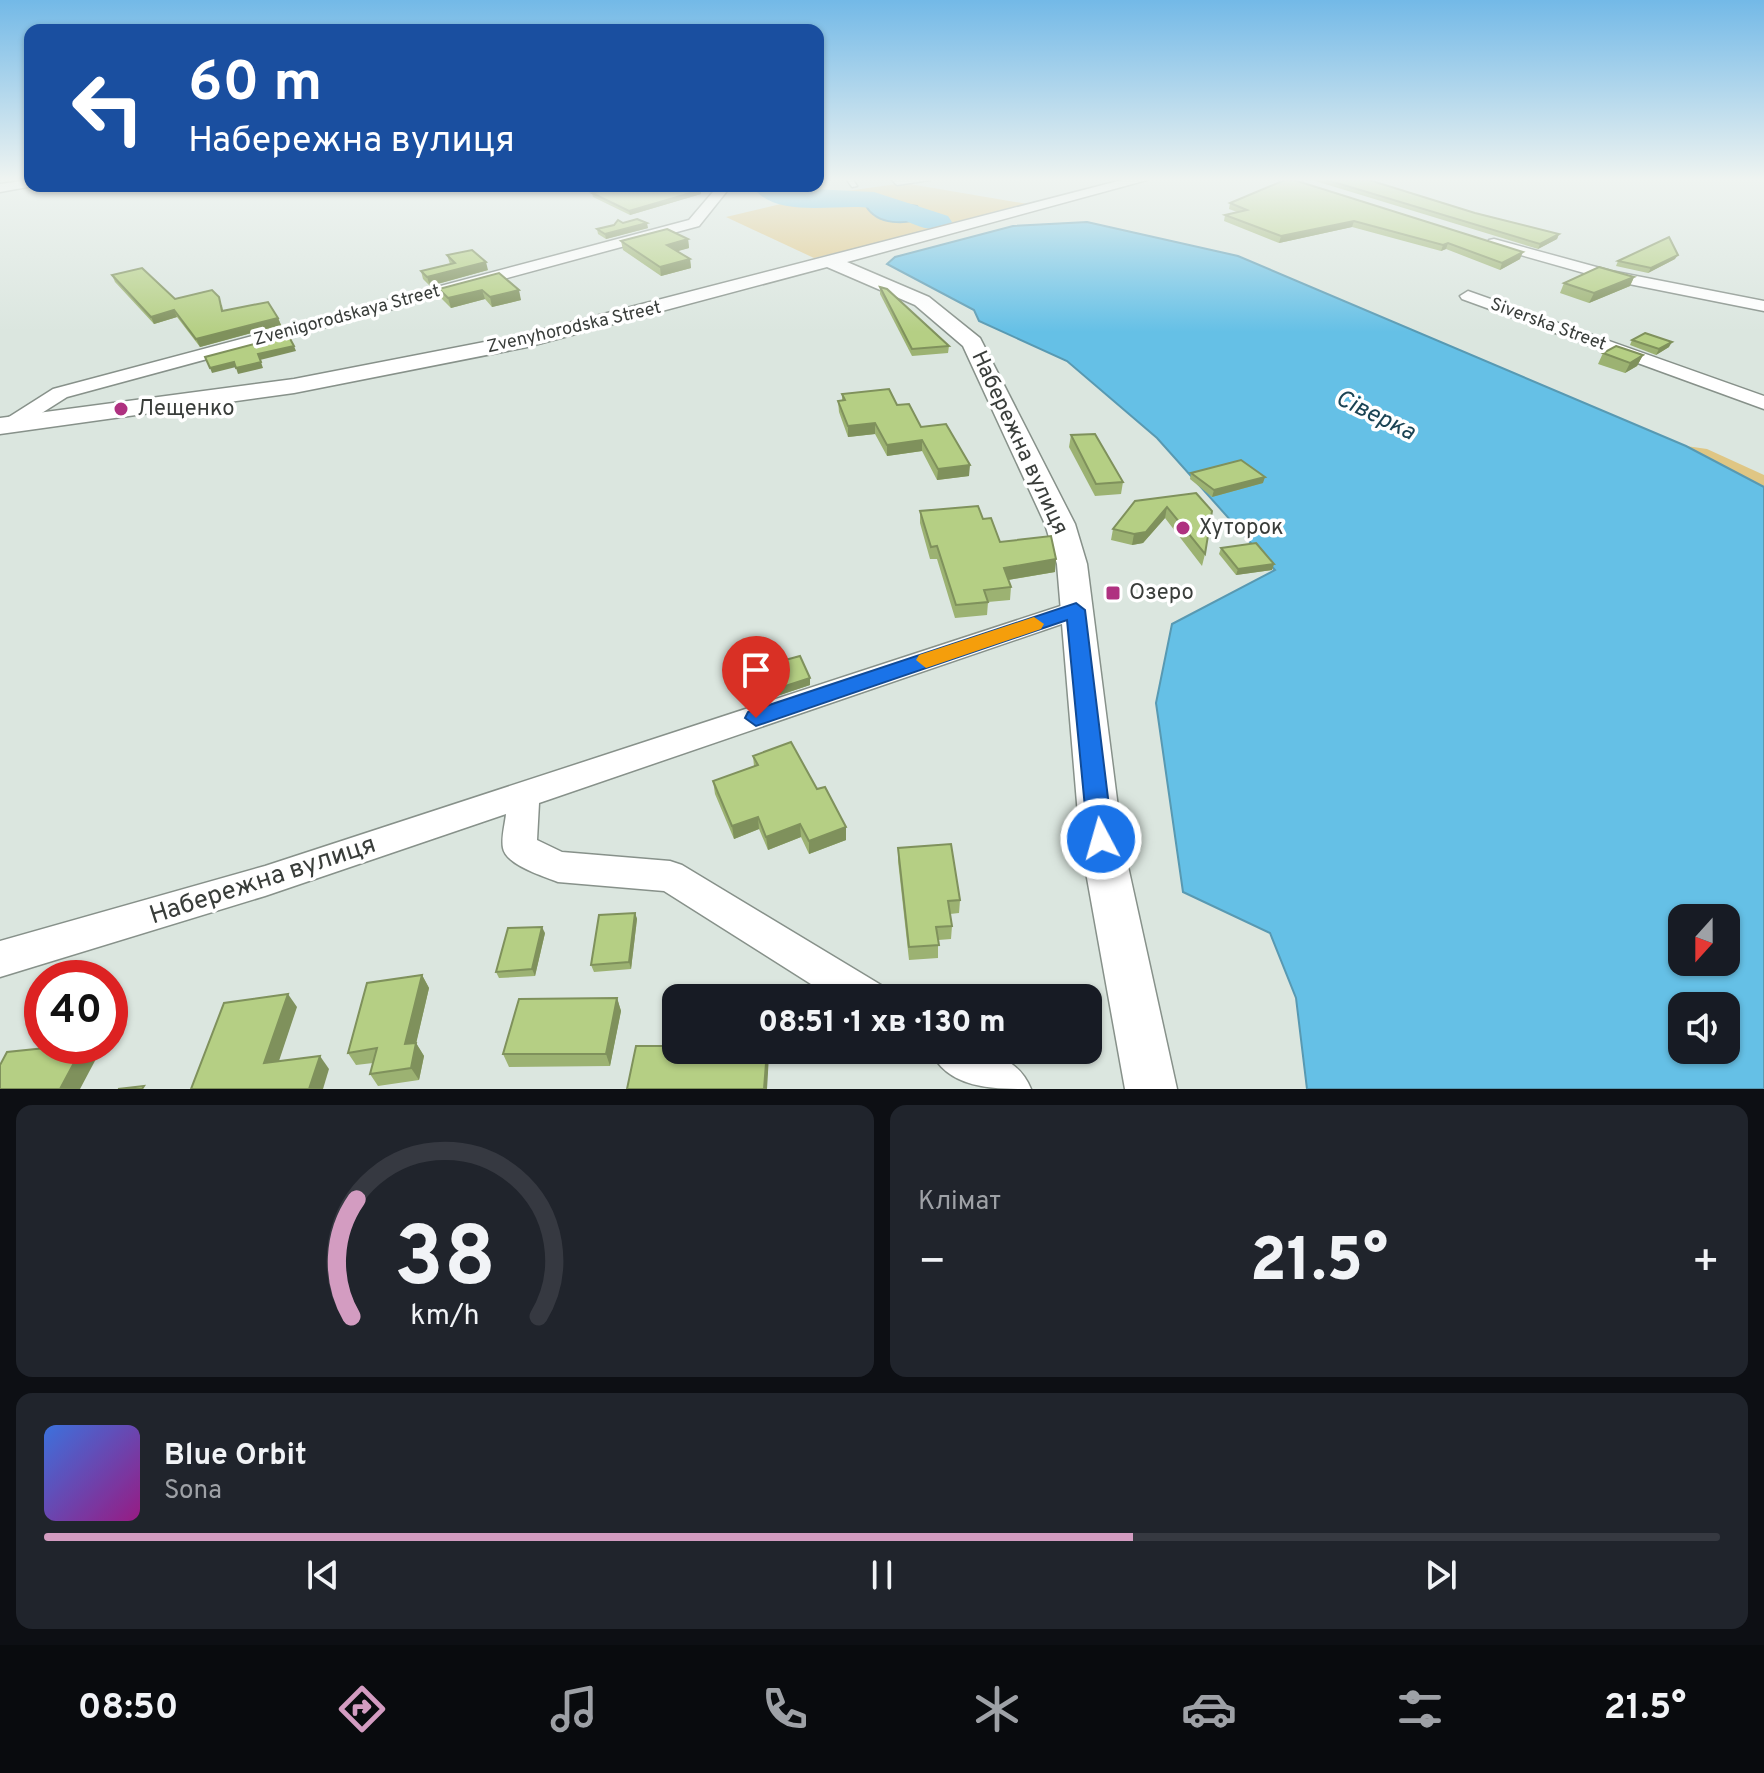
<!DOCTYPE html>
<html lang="uk">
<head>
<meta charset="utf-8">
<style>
  :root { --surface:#171b24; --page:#20242c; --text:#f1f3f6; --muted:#9ea1a6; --line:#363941; --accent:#d39cc1 }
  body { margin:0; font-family:Overpass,sans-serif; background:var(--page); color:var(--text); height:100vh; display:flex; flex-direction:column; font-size:30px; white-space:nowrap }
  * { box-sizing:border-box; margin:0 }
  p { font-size:26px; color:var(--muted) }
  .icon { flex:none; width:44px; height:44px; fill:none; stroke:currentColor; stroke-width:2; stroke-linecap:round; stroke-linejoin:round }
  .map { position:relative; height:1089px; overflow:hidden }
  .details { display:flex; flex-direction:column; gap:16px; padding:16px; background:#0d0f14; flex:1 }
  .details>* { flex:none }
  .banner { position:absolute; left:24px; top:24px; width:800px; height:168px; border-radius:16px; box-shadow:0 2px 6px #0004; background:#1a4fa0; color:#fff; overflow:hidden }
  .needle { width:52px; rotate:201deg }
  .fabs { position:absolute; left:1668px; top:904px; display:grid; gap:16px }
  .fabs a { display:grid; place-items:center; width:72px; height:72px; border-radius:16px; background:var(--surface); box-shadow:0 2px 6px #0004; font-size:40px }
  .speed { position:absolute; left:24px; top:960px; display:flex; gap:16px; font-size:40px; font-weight:700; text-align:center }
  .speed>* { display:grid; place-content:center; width:104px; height:104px; border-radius:50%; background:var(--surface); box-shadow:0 2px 6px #0004; line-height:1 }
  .speed .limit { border:12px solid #d22; background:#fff; color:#111 }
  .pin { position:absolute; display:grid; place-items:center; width:68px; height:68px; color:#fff; margin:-82px -34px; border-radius:50% 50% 50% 0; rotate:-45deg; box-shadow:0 0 8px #0007 }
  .pin .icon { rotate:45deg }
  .me { position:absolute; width:88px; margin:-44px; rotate:354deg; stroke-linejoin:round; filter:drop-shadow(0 0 6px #0008) }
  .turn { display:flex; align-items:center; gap:28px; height:168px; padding:0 32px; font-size:36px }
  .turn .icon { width:104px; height:104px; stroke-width:2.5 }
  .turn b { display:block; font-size:56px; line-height:68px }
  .big { font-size:60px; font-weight:800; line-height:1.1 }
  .details .card { flex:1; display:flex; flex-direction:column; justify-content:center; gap:12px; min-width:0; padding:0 28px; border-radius:16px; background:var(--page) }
  .details .dial { align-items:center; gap:0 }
  .dial svg { height:208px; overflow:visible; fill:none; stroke:var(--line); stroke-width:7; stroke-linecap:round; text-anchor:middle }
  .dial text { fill:var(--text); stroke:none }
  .song { display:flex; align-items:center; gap:24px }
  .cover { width:96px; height:96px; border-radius:12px; background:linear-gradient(135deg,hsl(220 70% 55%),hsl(310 70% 35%)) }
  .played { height:8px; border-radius:4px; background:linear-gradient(90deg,var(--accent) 65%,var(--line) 65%) }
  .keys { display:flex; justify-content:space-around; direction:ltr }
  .heat { display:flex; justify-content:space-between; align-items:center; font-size:44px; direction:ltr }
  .details .tiles { flex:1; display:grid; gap:16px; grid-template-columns:1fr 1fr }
  .card:last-child { grid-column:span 2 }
  .trip { position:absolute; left:662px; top:984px; width:440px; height:80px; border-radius:16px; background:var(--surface); box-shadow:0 2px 6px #0004; font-weight:800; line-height:80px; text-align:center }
  .tab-bar { display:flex; height:128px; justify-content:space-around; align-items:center; background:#090b0e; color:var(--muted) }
  .tab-bar .icon { width:56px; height:56px }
  .tab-bar .current { color:var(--accent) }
  .tab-bar b { font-size:36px; color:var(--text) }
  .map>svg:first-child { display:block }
  .green { fill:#dfc684 }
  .water { fill:#65c0e6; stroke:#5899b2; stroke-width:2; fill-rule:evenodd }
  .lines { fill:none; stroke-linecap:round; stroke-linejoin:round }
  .river { fill:#65c0e6; fill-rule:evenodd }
  .service-casing { stroke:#87918a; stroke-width:3 }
  .minor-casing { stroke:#87918a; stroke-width:3 }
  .tertiary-casing { stroke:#87918a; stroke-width:3 }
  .service { fill:#fff; fill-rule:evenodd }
  .minor { fill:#fff; fill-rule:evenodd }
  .tertiary { fill:#fff; fill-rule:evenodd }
  .wall { fill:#9cb272 }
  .shaded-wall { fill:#7f915c }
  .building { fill:#b5cf84; stroke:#7f915c; stroke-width:2 }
  .route { fill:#1a73e8; stroke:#114b97; stroke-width:2 }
  .slow { fill:#f59e0b }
  .poi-dot { fill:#af3180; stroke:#fff; stroke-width:3 }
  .labels { text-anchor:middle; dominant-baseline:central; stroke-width:7; stroke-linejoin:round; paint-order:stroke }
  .far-street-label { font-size:18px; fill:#393d3a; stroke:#fff }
  .poi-label { font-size:22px; fill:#393d3a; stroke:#fff; text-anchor:start }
  .street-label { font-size:22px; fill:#393d3a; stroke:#fff }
  .water-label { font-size:24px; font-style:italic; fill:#1b4454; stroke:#fff }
  .near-street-label { font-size:26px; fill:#393d3a; stroke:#fff }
</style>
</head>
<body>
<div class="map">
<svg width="1764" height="1089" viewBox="0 0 1764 1089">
  <rect width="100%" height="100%" fill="#dbe6df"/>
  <g class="green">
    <polygon points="904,183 1039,206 814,258 726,217 818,195"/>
    <polygon points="1686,446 1707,449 1764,475 1764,487"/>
  </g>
  <g class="water">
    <path d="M877 200 917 206 924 216C907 226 877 225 866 206Z"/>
    <path d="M1087 222 1238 256 1686 446 1764 487V1089H1307L1296 998 1270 933 1183 892 1156 703 1172 624 1275 570 1157 438 1067 361 979 321 974 310 887 264 895 257 1013 226ZM1682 918H1726V962H1682ZM1682 1006H1726V1050H1682Z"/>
  </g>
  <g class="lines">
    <path class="river" d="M752 186 874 192 948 216 952 222 948 228C918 235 899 212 871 208 837 203 775 220 752 186Z"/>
    <g class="service-casing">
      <polygon id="service" points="847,180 853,180 857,186 852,187"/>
    </g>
    <g class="minor-casing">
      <g id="minor">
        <polygon points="30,180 33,186 0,192 0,184"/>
        <polygon points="892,180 930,180 897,185"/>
        <polygon points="718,186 731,186 699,226 67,397 15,430 0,429 1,422 53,389 689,220"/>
        <polygon points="1494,239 1611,271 1764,301 1764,311 1609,280 1489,246 1489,240"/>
        <polygon points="1468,291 1764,396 1764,409 1462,299 1460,296"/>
        <path d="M1076 601 1085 604 1089 610 1085 616 539 803 537 840 562 852 670 861 682 865 881 985 886 998H833L664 891 558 882C543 876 506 865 503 848 501 838 505 824 506 814L265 896 0 977V941L265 866Z"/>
        <path d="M930 1050C968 1050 1014 1047 1031 1089 992 1089 948 1089 930 1050Z"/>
      </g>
    </g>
    <g class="tertiary-casing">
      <polygon id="tertiary" points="1122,180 1147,180 847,262 929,297 980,338 1075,524 1087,564 1122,839 1177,1089 1125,1089 1080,839 1057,564 1045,524 963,346 915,305 827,267 527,347 294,393 0,434 0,418 294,379 526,334"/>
    </g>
    <use href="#service" class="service"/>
    <use href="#minor" class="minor"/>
    <use href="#tertiary" class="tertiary"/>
  </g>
  <g class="wall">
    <polygon points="1285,180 1520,259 1500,270 1446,249 1441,251 1352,227 1279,243 1224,221 1225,215 1237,212 1229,209 1230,203"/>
    <polygon points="1312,180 1369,180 1475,213 1559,234 1557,239 1538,249"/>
    <polygon points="701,190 701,194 630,215 593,197 592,193"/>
    <polygon points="623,223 648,228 606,239 598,234 597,229"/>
    <polygon points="688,239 689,248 677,251 690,259 691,268 661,276 623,250 621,241"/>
    <polygon points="447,255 488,270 430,286 423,279 421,271 450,264"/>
    <polygon points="1675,259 1648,273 1616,266 1618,261"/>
    <polygon points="499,273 521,300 492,307 485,299 451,308 442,299 439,289"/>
    <polygon points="112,275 175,299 222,305 223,311 278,318 281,325 200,347 177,317 154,324 115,282"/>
    <polygon points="1634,277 1630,286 1589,303 1560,293 1564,283"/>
    <polygon points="880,287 949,346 948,353 912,356 880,294"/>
    <polygon points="1632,340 1669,347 1656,355 1630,345"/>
    <polygon points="1603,353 1643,355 1637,366 1625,373 1598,364"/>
    <polygon points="842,394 897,405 969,476 937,480 922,451 887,456 875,434 848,437 839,412 838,401 842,401"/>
    <polygon points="1071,435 1123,482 1121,494 1095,496 1069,447"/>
    <polygon points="1191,473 1263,483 1212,497 1190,479"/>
    <polygon points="1196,493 1205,554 1202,566 1165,518 1143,543 1132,545 1111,540 1113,529"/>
    <polygon points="920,511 983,519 1000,542 1055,572 1008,580 1011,587 1010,600 988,602 987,615 955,618 937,559 930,559 920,523"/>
    <polygon points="1221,548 1274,564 1272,570 1236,575 1219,554"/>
    <polygon points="759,667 810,678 810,685 771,698 760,673"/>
    <polygon points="753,756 817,789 846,827 846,840 809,854 801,837 768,850 759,829 734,839 715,794 713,781 754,766"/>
    <polygon points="898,848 960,900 959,913 950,914 952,926 951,939 938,940 938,958 909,960 898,861"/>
    <polygon points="635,913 637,919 631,969 594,972 591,965"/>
    <polygon points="545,933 535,976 499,978 496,972"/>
    <polygon points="422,975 429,988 416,1043 424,1056 419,1080 378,1086 370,1074 373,1063 356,1065 348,1053"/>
    <polygon points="617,998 621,1011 610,1066 509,1067 503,1054"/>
  </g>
  <g class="shaded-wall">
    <polygon points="701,190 701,194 630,215 629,211"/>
    <polygon points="1354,221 1352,227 1279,243 1281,236"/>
    <polygon points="647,223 648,228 606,239 605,234"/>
    <polygon points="1559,234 1557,239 1538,249 1540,244"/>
    <polygon points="688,239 689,248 668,254 667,245"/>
    <polygon points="1448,243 1446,249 1441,251 1443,245"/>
    <polygon points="1523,252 1520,259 1500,270 1502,263"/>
    <polygon points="1678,255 1675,259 1648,273 1651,268"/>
    <polygon points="690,259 691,268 661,276 660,267"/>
    <polygon points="486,262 488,270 430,286 427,277"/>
    <polygon points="1634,277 1630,286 1589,303 1594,293"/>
    <polygon points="482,290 485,299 451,308 448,298"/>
    <polygon points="519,290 521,300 492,307 490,297"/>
    <polygon points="174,310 177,317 154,324 151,317"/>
    <polygon points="278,318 281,325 200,347 196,339"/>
    <polygon points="1672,342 1669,347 1656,355 1659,349"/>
    <polygon points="294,346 296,351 260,360 258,354"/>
    <polygon points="1643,355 1637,366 1625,373 1630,363"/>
    <polygon points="234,362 236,367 212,373 210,368"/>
    <polygon points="261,362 263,368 238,374 236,368"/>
    <polygon points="875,423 875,434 848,437 848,426"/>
    <polygon points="922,440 922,451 887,456 887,445"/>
    <polygon points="970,465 969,476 937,480 938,469"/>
    <polygon points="1265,477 1263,483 1212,497 1214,490"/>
    <polygon points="1167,507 1165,518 1143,543 1132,545 1134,534"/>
    <polygon points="1056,559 1055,572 1002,581 1004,568"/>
    <polygon points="1274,564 1272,570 1236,575 1238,569"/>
    <polygon points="810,678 810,685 771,698 770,691"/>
    <polygon points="758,817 759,829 734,839 732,826"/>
    <polygon points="800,824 801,837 768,850 766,837"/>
    <polygon points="846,827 846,840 809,854 809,841"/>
    <polygon points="635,913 637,919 631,969 629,962"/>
    <polygon points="542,927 545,933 535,976 532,969"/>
    <polygon points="422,975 429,988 413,1057 405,1044"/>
    <polygon points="288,994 297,1007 274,1076 264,1063"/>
    <polygon points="617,998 621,1011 610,1066 606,1054"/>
    <polygon points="416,1043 424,1056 419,1080 411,1068"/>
    <polygon points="83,1046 86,1046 97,1057 80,1089 60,1089"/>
    <polygon points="767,1050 769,1050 769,1056 767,1089 764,1089"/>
    <polygon points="320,1056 329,1069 323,1089 309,1089"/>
  </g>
  <g class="building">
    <polygon points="1285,180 1294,180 1523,252 1502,263 1448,243 1443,245 1354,221 1281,236 1225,215 1247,210 1230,203"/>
    <polygon points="1327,180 1369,180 1475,213 1559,234 1540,244"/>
    <polygon points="622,186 695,186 701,190 629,211 592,193"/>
    <polygon points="637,219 647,223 605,234 597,229 614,225 618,220 623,223"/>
    <polygon points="667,229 688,239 667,245 690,259 660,267 621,241"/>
    <polygon points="1669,237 1678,255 1651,268 1618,261"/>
    <polygon points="472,250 486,262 427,277 421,271 455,263 447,255"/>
    <polygon points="1599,267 1634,277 1594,293 1564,283"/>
    <polygon points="142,268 175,299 212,290 219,297 222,311 268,302 278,318 196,339 174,310 151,317 112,275"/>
    <polygon points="499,273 519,290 490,297 482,290 448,298 439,289"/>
    <polygon points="880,287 887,289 949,346 912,349"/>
    <polygon points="1645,333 1672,342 1659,349 1632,340"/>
    <polygon points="288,335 294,346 258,354 261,362 236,368 234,362 210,368 205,357"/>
    <polygon points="1616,346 1643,355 1630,363 1603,353"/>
    <polygon points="889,389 897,405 909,404 921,427 946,424 970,465 938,469 922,440 887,445 875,423 848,426 838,401 845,400 842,394"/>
    <polygon points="1095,434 1123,482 1096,484 1071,435"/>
    <polygon points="1241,460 1265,477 1214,490 1191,473"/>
    <polygon points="1196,493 1212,511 1205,554 1167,507 1146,532 1134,534 1113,529 1135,501"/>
    <polygon points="978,506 983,519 991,518 1000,542 1051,536 1056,559 1004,568 1011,587 984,590 988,602 956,605 937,546 931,547 920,511"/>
    <polygon points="1256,543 1274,564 1238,569 1221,548"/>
    <polygon points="800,656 810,678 770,691 759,667"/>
    <polygon points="791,742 817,789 825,787 846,827 809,841 800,824 766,837 758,817 732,826 713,781 758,765 753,756"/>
    <polygon points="951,844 960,900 948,901 952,926 936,927 939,945 909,947 898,848"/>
    <polygon points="635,913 629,962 591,965 599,915"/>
    <polygon points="542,927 532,969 496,972 508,928"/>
    <polygon points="422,975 405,1044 416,1043 411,1068 370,1074 377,1048 348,1053 367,983"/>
    <polygon points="288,994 264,1063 320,1056 309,1089 191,1089 224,1003"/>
    <polygon points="617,998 606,1054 503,1054 519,999"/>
    <polygon points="65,1046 83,1046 60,1089 0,1089 0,1065 7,1052"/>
    <polygon points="636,1046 676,1046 676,1050 767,1050 764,1089 627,1089"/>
    <polygon points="144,1086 142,1089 118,1089"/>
  </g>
  <linearGradient id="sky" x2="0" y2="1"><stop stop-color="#73b9e7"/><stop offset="0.54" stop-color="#eff4f1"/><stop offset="1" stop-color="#eff4f1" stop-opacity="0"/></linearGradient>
  <rect width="1764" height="332" fill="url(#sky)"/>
  <polygon class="route" points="1076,603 1085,610 1113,839 1110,847 1101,850 1092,847 1088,839 1067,620 756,726 745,718 748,712"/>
  <polygon class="slow" points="1034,617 1044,624 1041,629 926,668 916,660 919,655"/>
  <g class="poi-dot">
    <circle cx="121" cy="409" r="8"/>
    <circle cx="1183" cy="528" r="8"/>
    <rect x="1105" y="585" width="16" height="16" rx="4"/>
  </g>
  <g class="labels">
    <g class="far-street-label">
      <text transform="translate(347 316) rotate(-15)">Zvenigorodskaya Street</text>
      <text transform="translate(1548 325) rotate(20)">Siverska Street</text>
      <text transform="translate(574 328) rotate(-13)">Zvenyhorodska Street</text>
    </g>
    <g class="poi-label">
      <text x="137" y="409">Лещенко</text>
      <text x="1199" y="528">Хуторок</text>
      <text x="1129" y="593">Озеро</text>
    </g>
    <g class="street-label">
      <text transform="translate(1019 443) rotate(65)">Набережна вулиця</text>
    </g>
    <g class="water-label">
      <text transform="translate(1375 416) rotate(26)">Сіверка</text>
    </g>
    <g class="near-street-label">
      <text transform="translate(263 881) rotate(-18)">Набережна вулиця</text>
    </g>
  </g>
</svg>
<div class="fabs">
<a><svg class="needle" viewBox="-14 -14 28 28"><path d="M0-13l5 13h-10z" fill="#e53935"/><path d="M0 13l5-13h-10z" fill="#9ea1a6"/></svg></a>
<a><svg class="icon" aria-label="sound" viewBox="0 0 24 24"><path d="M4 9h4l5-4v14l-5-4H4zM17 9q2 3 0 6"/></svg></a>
</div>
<div class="speed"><div class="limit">40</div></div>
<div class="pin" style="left:756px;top:718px;background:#d93025"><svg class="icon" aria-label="arrive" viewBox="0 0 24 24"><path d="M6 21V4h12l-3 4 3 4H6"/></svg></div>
<svg class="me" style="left:1101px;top:839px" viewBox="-20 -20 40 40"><circle r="17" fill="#1a73e8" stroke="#fff" stroke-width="3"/><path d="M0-11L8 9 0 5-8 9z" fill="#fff"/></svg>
<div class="trip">08:51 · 1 хв · 130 m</div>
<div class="banner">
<div class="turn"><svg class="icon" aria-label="left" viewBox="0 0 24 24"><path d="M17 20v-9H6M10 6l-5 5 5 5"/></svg><div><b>60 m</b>Набережна вулиця</div></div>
</div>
</div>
<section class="details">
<div class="tiles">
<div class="card dial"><svg viewBox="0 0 100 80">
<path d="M14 69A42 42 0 1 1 86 69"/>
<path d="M14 69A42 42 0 0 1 16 24" stroke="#d39cc1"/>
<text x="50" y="56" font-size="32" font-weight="700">38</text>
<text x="50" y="72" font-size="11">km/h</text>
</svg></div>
<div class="card"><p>Клімат</p>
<div class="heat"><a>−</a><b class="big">21.5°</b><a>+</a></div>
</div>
<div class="card">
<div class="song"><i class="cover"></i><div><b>Blue Orbit</b><p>Sona</p></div></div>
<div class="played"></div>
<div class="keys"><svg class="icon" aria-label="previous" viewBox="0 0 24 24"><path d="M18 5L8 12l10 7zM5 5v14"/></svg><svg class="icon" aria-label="pause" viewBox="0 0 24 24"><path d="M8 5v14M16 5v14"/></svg><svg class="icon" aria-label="next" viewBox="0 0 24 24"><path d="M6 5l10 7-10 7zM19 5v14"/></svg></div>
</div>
</div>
</section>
<nav class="tab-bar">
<b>08:50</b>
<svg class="icon current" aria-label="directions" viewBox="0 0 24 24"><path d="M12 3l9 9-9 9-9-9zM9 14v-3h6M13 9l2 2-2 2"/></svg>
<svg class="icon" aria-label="music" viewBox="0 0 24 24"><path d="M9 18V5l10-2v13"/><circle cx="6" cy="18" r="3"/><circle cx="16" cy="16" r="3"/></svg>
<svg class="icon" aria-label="phone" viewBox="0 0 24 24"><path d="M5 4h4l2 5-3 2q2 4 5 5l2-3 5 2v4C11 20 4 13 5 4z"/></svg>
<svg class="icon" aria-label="climate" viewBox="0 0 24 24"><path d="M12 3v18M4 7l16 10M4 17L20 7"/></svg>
<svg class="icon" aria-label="car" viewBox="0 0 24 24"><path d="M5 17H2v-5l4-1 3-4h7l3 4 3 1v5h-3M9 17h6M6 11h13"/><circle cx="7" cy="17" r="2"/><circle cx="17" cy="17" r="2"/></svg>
<svg class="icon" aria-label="filters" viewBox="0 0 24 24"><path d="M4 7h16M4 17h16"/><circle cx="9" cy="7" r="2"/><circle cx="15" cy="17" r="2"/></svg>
<b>21.5°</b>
</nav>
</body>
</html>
